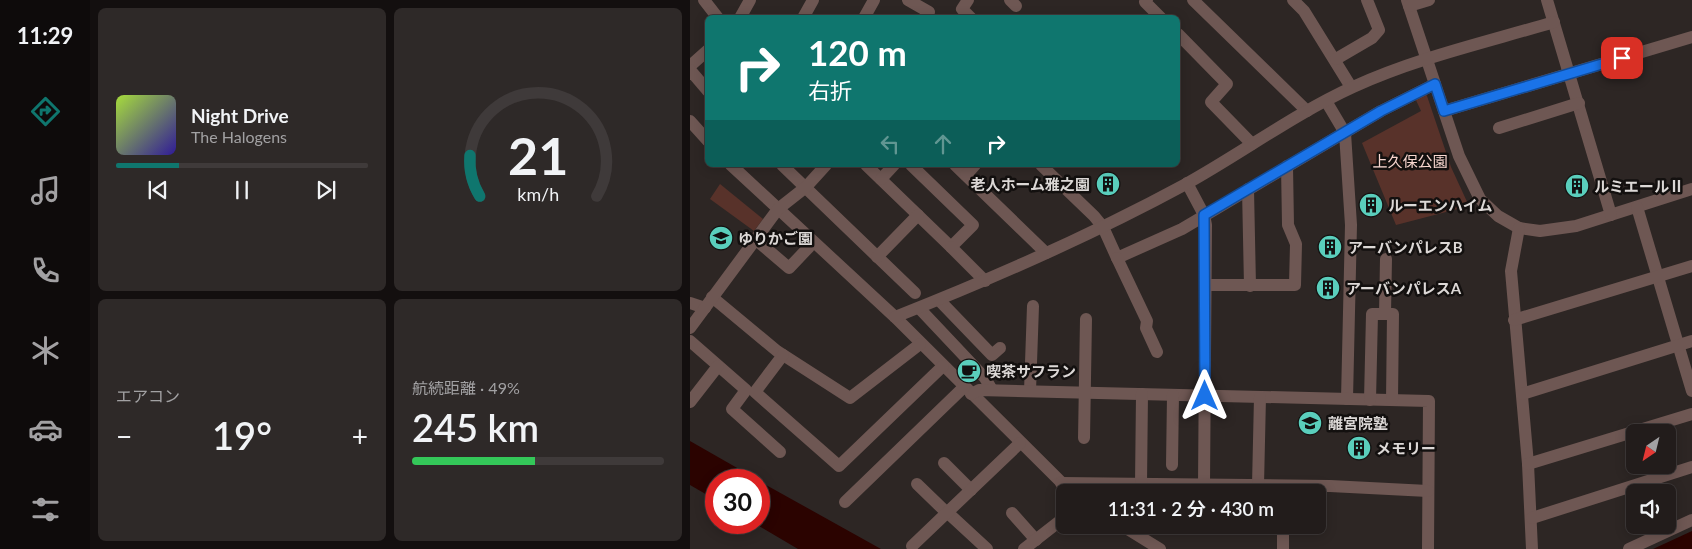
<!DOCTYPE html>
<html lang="ja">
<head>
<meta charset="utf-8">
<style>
  :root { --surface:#221c1b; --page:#2e2928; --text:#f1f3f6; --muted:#a2a1a3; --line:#3f3a3a; --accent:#0f766e }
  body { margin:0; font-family:Lato,"Noto Sans JP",sans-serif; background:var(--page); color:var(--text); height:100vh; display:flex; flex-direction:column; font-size:19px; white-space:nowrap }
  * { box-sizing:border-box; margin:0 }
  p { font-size:16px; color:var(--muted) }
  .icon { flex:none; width:28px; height:28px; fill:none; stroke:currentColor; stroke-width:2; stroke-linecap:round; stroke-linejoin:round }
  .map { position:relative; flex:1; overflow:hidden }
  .sheet { display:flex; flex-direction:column; gap:8px; padding:8px; background:#130f0f; width:600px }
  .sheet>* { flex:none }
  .guide { position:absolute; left:15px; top:15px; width:475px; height:152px; border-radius:8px; box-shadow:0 2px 12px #0003,0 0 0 1px var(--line); background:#0f766e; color:#fff; overflow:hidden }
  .needle { width:32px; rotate:215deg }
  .buttons { position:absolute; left:936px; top:424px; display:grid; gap:10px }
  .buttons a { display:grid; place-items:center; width:50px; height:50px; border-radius:8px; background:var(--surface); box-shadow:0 2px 12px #0003,0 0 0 1px var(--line); font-size:25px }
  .speed { position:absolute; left:15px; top:469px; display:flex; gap:10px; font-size:25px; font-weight:700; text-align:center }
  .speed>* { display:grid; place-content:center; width:65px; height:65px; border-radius:50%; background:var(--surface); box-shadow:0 2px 12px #0003,0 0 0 1px var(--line); line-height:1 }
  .speed .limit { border:8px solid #d22; background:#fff; color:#111 }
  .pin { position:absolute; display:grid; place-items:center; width:42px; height:42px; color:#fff; margin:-21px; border-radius:10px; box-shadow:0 2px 8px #0006 }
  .me { position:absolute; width:55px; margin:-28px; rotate:0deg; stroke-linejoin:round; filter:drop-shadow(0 0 4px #0008) }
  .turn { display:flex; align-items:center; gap:18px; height:105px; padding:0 20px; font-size:22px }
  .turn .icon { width:65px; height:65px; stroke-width:2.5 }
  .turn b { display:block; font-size:35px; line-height:42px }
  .lanes { display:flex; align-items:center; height:48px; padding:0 20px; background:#0003; justify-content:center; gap:25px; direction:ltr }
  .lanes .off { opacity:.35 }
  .big { font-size:38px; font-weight:600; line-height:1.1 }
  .sheet .card { flex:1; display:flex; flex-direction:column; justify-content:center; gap:8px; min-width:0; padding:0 18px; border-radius:8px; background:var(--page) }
  .sheet .dial { align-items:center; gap:0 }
  .dial svg { height:130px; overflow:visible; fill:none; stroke:var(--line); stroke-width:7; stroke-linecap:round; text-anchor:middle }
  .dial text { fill:var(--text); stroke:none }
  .song { display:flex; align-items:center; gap:15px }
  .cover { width:60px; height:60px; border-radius:8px; background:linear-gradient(135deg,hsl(80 70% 55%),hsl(250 70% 35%)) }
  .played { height:5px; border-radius:2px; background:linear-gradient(90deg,var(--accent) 25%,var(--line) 25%) }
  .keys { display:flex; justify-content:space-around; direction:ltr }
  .heat { display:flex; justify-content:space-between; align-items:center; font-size:28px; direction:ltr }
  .charge { height:8px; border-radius:4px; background:linear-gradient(90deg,#34c759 49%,var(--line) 0) }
  .sheet .tiles { flex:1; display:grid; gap:8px; grid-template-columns:repeat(2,1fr) }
  .trip { position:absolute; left:366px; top:484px; width:270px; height:50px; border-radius:8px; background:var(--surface); box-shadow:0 2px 12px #0003,0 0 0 1px var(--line); font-weight:600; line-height:50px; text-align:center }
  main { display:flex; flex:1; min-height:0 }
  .dock { display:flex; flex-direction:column; width:90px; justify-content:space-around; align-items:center; background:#0e0b0b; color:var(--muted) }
  .dock .icon { width:35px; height:35px }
  .dock .current { color:var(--accent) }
  .dock b { font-size:22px; color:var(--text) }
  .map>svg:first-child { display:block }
  .green { fill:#58322a }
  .water { fill:#2b0300 }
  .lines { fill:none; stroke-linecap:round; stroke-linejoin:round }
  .minor { stroke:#6e5753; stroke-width:12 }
  .route-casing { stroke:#114b97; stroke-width:12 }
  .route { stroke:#1a73e8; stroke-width:9 }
  .labels { text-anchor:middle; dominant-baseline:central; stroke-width:5; stroke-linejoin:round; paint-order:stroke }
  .park-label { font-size:15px; fill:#f8d6cf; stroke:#13100f }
  .poi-label { font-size:15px; font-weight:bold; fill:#dcd8d6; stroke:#13100f; text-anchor:start }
</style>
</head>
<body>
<main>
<nav class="dock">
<b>11:29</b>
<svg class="icon current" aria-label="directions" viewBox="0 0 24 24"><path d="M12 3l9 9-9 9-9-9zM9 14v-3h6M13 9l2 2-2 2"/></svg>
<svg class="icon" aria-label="music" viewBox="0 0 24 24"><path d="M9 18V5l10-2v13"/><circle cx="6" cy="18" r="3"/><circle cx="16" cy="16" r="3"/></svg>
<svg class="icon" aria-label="phone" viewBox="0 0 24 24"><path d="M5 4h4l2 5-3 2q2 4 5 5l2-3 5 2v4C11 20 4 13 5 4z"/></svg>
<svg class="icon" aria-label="climate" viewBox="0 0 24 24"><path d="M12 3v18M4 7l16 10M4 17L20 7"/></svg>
<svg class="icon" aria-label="car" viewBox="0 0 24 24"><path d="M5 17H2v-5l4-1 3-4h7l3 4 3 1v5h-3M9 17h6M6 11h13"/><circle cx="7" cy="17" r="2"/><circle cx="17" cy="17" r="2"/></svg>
<svg class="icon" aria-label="filters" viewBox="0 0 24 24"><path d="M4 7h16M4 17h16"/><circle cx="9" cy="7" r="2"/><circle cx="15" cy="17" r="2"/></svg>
</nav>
<section class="sheet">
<div class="tiles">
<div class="card">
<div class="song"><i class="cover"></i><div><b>Night Drive</b><p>The Halogens</p></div></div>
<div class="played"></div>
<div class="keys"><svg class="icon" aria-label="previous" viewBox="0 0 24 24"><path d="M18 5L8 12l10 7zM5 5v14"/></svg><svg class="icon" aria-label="pause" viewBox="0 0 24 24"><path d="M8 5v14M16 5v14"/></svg><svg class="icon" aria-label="next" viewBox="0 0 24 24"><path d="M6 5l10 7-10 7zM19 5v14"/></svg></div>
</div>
<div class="card dial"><svg viewBox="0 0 100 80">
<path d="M14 69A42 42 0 1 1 86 69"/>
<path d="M14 69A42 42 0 0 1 8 44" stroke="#0f766e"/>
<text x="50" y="56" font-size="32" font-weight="700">21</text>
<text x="50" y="72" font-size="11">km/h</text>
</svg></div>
<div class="card"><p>エアコン</p>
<div class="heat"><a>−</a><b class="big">19°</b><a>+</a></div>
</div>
<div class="card"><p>航続距離 · 49%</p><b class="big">245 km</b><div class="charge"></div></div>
</div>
</section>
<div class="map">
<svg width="1002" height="549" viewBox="0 0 1002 549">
  <rect width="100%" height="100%" fill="#2d2624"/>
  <g class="green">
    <polygon points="736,93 761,167 779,206 706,225 672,143 731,111 725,98"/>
    <polygon points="30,184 73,219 64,231 20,199"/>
  </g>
  <g class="water">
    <polygon points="0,441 63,477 67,480 26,480 26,500 0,485"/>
    <polygon points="69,481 191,549 108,549 64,523 69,522"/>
    <polygon points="1002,531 1002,549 963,549"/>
  </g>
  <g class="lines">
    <g class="minor">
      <polyline points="14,0 28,18"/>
      <polyline points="218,0 239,12 236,18"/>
      <polyline points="278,0 272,9 281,18"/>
      <polyline points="320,0 326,6"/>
      <polyline points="457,0 455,2 471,18"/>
      <polyline points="503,0 617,111"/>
      <polyline points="603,0 614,11 661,87"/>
      <polyline points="717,0 769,156 790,199 808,216 829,228 850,231 886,226 1002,189"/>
      <polyline points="857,0 921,215"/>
      <polyline points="719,6 739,0"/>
      <polyline points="50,18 60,0"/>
      <polyline points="113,18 123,0"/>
      <polyline points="174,18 184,0"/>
      <polyline points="488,34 537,84 521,102 562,144"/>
      <polyline points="646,59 682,38 689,30 677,0"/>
      <polyline points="0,66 18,50"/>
      <polyline points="0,70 18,91"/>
      <polyline points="636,101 655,133 661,225 657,399"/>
      <polyline points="754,111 1002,37"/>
      <polyline points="0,121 18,141"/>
      <polyline points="809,128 889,103"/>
      <polyline points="41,165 205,317 381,492"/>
      <polyline points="92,165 225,293"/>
      <polyline points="176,165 261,247 283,225 221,165"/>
      <polyline points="265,165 356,253"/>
      <polyline points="351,165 404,216 413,227 427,258 492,229 691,111 745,84"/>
      <polyline points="276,175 285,165"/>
      <polyline points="191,179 204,165"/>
      <polyline points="497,183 514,215 516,225 514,485"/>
      <polyline points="558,189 560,286"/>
      <polyline points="947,207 1002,391"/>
      <polyline points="829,228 821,271 838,464 842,549"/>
      <polyline points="65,239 99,268 119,247"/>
      <polyline points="261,247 295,281"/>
      <polyline points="187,257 228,215"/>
      <polyline points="427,258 457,321 456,328 467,352"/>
      <polyline points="515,285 605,285 606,244 598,225 597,166"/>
      <polyline points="22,297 87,351 160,398 230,344"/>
      <polyline points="249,300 302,355 310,348"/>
      <polyline points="0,303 15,308"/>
      <polyline points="229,308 295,378 302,390"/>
      <polyline points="695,314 696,259"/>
      <path d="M205 317C304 278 402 235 496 184 552 153 604 114 663 87 726 58 797 42 864 22"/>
      <polyline points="824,320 1002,266"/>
      <polyline points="0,328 88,209 116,187 136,165"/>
      <polyline points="0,341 56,390 42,409 90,452"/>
      <polyline points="93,355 65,392 149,466 253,366"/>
      <polyline points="340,391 343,306"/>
      <polyline points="281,394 289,390 739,401 738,549"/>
      <polyline points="832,394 1002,341"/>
      <polyline points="680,400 682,314 703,314 702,400"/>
      <polyline points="0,402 28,366"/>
      <polyline points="394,438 396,319"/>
      <polyline points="254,463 281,490"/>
      <polyline points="838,464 1002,414"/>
      <polyline points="482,465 483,395"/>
      <polyline points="371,483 640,486 738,491"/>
      <polyline points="227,484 257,513"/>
      <polyline points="451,484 452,394"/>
      <polyline points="568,485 570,397"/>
      <polyline points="155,502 274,387"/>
      <polyline points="257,512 297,549"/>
      <polyline points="322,513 346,540"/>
      <polyline points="842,518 1002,467"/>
      <polyline points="431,525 470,549"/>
      <polyline points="222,546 330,443"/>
      <polyline points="334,549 375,517"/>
      <polyline points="593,549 593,525"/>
      <polyline points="939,549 1002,520"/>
    </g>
  </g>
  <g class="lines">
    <g class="route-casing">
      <polyline id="route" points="515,396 514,215 691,111 745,84 754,111 932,58"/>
    </g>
    <use href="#route" class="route"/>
  </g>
  <defs>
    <g id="building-disc" transform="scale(1.25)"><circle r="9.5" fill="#5acebc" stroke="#13100f"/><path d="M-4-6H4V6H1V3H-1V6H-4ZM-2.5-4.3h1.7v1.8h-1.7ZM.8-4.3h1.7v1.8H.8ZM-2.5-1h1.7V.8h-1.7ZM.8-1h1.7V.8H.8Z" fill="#111"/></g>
    <g id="school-disc" transform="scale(1.25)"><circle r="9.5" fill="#5acebc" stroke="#13100f"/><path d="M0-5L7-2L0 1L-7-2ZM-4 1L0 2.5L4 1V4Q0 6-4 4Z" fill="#111"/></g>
    <g id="cafe-disc" transform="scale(1.25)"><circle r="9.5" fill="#5acebc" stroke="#13100f"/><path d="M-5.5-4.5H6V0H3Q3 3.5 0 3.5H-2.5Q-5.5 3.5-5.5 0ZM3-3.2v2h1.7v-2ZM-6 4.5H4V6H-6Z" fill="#111"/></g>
  </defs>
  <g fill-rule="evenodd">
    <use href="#building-disc" x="418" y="184"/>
    <use href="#building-disc" x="887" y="186"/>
    <use href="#building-disc" x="681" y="205"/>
    <use href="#school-disc" x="31" y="238"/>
    <use href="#building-disc" x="640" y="247"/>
    <use href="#building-disc" x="638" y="288"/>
    <use href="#cafe-disc" x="279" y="371"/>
    <use href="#school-disc" x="620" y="423"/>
    <use href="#building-disc" x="669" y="448"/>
  </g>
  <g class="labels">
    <g class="park-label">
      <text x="720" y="161">上久保公園</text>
    </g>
    <g class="poi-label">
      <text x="400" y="184" text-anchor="end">老人ホーム雅之園</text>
      <text x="904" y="186">ルミエールⅡ</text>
      <text x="698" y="205">ルーエンハイム</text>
      <text x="48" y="238">ゆりかご園</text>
      <text x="658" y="247">アーバンパレスB</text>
      <text x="656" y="288">アーバンパレスA</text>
      <text x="296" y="371">喫茶サフラン</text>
      <text x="638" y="423">離宮院塾</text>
      <text x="686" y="448">メモリー</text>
    </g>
  </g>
</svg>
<div class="buttons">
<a><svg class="needle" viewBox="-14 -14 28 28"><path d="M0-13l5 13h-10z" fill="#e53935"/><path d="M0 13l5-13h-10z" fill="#a2a1a3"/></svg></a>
<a><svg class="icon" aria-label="sound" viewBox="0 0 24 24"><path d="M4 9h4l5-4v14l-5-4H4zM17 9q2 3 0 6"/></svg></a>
</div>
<div class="speed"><div class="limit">30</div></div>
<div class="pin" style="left:932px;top:58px;background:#d93025"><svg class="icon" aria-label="arrive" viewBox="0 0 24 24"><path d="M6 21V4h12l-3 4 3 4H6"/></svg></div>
<svg class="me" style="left:515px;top:396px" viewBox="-20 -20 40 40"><path d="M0-17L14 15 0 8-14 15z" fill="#1a73e8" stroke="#fff" stroke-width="4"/></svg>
<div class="trip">11:31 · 2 分 · 430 m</div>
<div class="guide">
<div class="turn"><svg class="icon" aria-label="right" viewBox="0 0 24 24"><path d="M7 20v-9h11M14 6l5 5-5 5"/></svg><div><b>120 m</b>右折</div></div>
<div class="lanes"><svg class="icon off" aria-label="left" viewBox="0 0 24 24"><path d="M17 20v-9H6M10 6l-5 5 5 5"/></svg><svg class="icon off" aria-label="ahead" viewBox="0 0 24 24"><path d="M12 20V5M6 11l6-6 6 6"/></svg><svg class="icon" aria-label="right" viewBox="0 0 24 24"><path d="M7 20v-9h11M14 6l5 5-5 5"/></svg></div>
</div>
</div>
</main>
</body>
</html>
